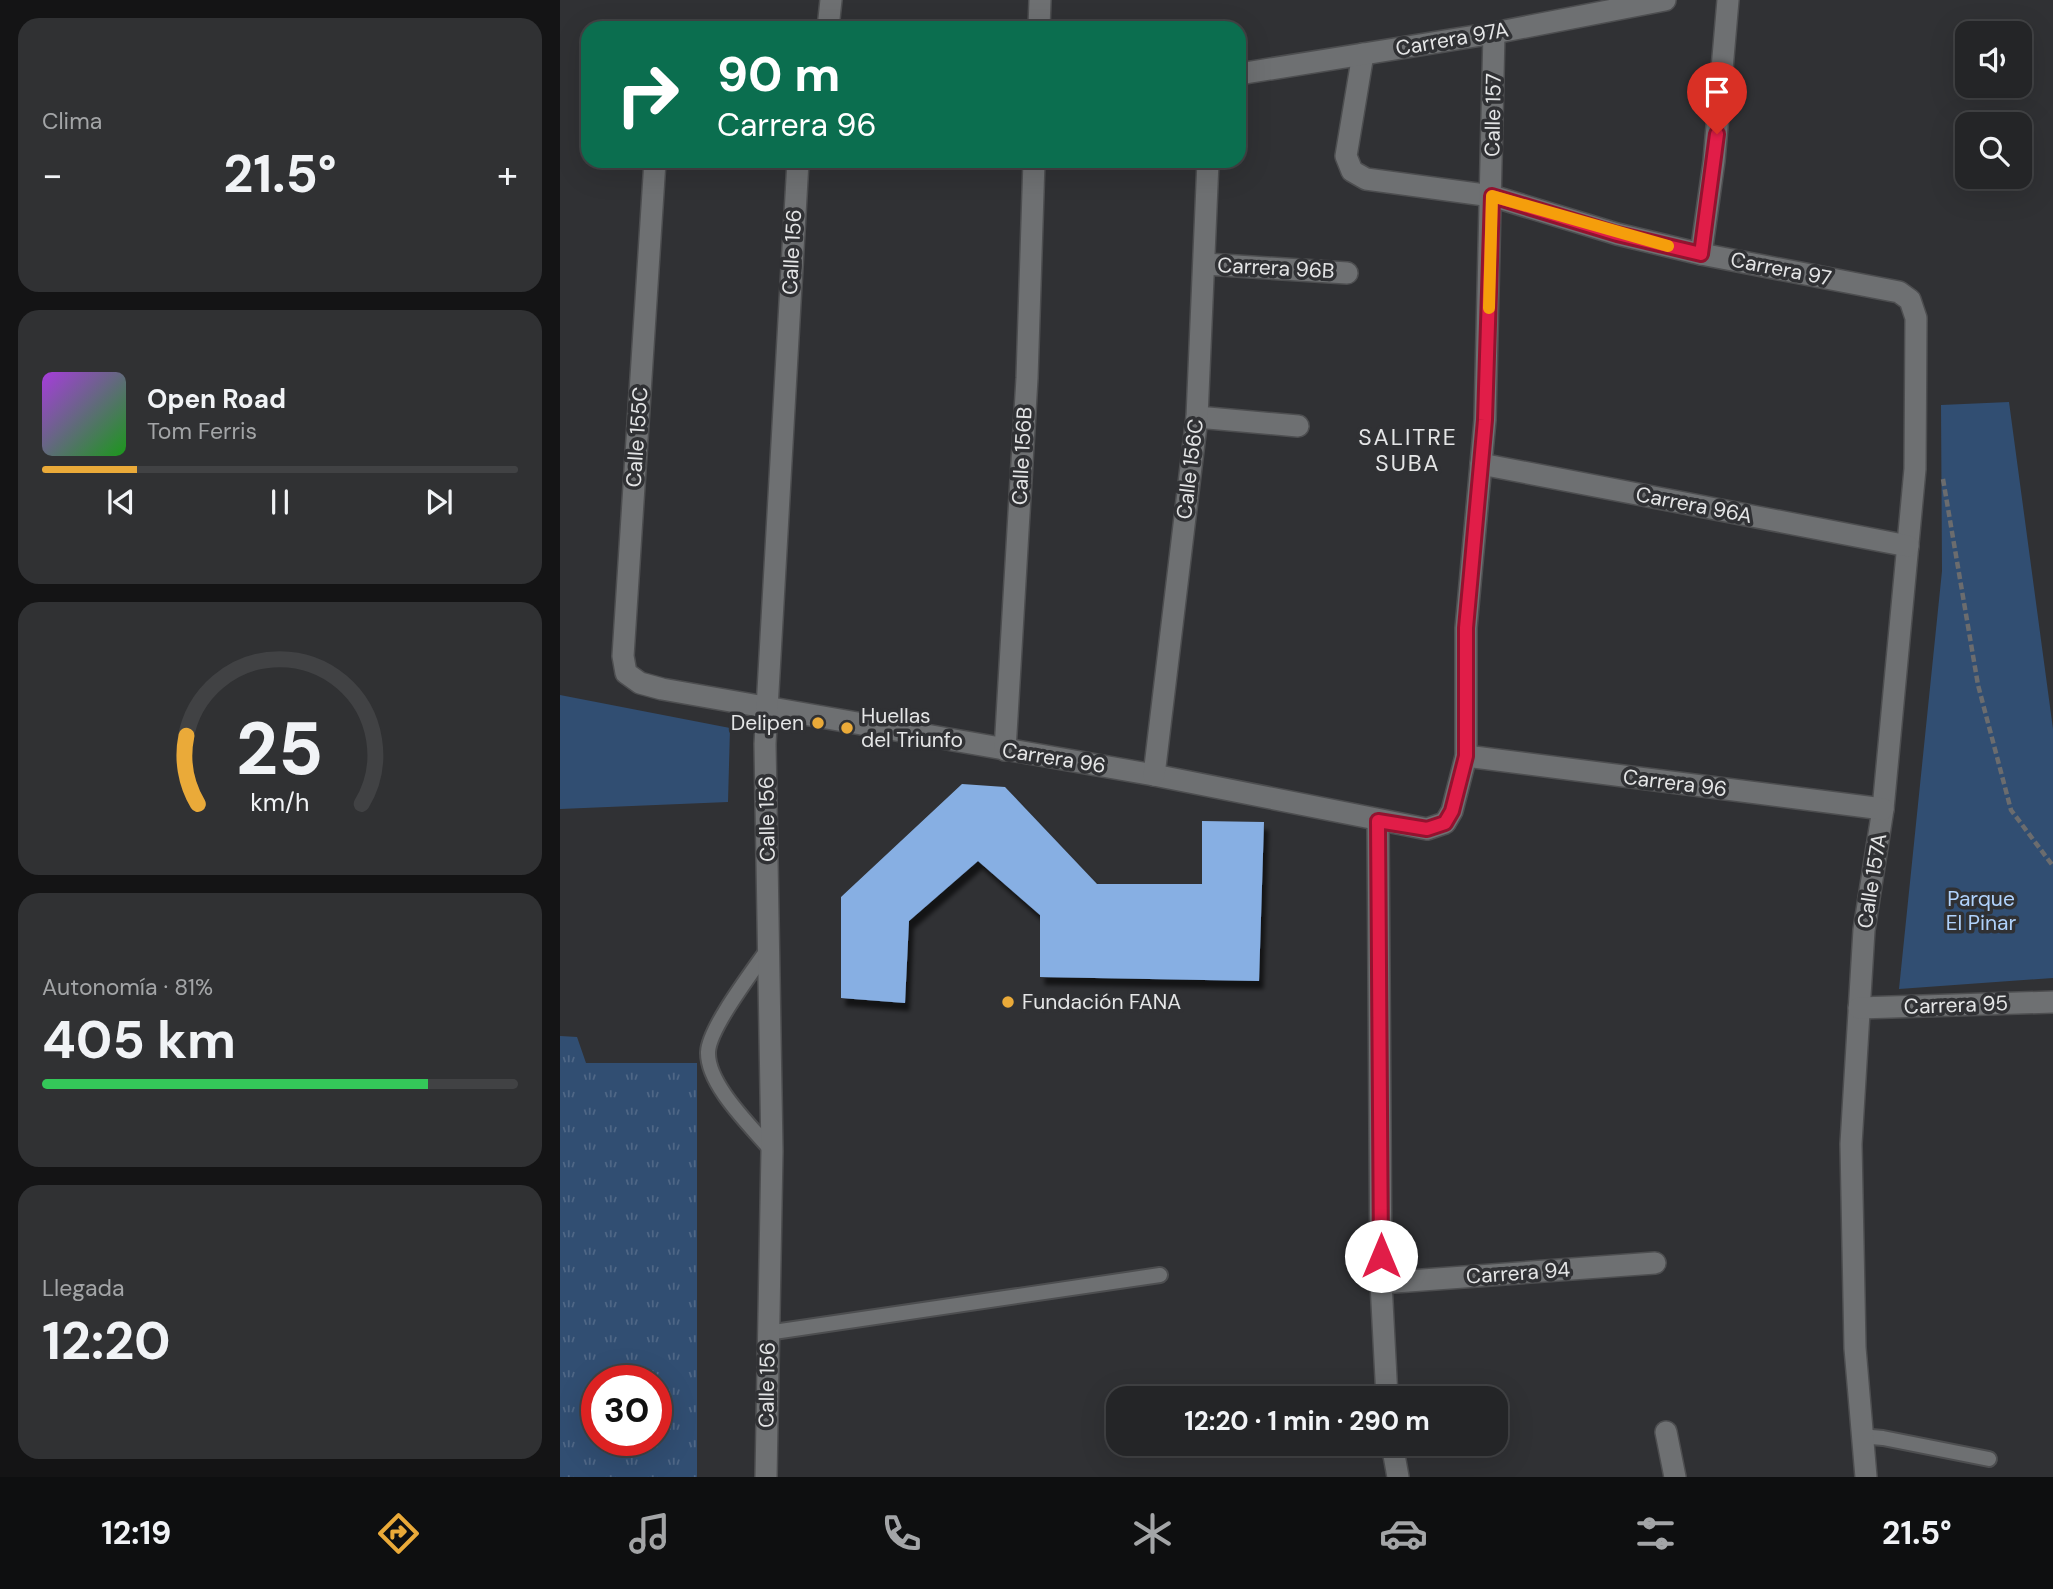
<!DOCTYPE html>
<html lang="es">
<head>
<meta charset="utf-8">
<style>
  :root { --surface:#242527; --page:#303133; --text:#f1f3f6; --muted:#a3a5a7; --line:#414244; --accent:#eaaa39 }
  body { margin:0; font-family:"DM Sans",sans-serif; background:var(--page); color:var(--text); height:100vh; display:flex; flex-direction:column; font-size:26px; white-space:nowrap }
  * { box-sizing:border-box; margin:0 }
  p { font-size:23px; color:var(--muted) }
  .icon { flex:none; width:38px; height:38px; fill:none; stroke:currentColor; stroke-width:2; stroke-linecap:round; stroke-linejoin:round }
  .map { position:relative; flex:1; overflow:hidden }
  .panel { display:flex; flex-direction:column; gap:18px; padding:18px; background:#141415; width:560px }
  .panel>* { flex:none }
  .hud { position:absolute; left:21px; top:21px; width:665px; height:147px; border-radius:21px; box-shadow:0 7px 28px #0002,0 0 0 2px var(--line); background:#0b6e4f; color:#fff; overflow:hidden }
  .controls { position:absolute; left:1395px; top:21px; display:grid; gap:14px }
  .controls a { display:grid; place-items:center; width:77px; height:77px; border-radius:14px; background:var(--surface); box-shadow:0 7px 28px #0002,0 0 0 2px var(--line); font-size:35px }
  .speed { position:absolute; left:21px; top:1365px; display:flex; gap:14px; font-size:35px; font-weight:700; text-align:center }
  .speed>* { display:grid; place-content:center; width:91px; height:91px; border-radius:50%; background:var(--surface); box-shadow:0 7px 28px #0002,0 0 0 2px var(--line); line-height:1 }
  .speed .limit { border:10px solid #d22; background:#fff; color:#111 }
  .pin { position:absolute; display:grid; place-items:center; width:60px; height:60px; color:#fff; margin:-72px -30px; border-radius:50% 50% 50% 0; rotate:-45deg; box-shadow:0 0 7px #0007 }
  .pin .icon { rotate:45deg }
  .me { position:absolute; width:77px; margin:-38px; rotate:0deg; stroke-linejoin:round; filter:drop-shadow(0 0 5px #0008) }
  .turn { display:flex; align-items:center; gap:24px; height:147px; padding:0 21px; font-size:32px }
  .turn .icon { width:91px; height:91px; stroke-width:2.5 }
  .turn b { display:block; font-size:49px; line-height:60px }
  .big { font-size:52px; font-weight:700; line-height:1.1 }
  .panel .tile { flex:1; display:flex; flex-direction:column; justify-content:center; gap:10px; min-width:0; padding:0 24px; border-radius:21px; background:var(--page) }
  .panel .dial { align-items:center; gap:0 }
  .dial svg { height:182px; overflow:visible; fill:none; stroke:var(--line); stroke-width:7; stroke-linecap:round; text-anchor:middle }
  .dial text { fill:var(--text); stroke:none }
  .song { display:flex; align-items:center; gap:21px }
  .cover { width:84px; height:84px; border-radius:10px; background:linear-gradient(135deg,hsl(280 70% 55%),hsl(120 70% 35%)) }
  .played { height:7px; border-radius:4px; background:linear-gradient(90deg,var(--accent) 20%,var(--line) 20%) }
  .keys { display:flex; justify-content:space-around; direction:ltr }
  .heat { display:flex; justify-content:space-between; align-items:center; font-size:38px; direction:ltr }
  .charge { height:10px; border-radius:5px; background:linear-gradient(90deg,#34c759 81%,var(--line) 0) }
  .trip { position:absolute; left:546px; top:1386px; width:402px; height:70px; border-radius:21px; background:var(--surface); box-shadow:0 7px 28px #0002,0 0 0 2px var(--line); font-weight:700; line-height:70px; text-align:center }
  .tabs { display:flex; height:112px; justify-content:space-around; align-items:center; background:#0e0f10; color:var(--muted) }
  .tabs .icon { width:49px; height:49px }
  .tabs .active { color:var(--accent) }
  .tabs b { font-size:32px; color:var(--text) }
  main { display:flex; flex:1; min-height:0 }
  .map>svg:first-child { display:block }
  .grass { fill:url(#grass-tufts); fill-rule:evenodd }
  .park { fill:#314e72 }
  .building { fill:#87afe3; filter:url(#shadow) }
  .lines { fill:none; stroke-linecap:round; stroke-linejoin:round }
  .lane-casing { stroke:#4d4e50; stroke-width:18 }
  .street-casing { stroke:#4d4e50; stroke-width:24 }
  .path { stroke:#6b6c6e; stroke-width:4.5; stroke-dasharray:7 3.5; stroke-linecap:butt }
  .lane { stroke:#6e7072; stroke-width:14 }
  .street { stroke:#6e7072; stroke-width:21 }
  .route-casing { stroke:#92132f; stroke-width:18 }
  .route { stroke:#e11d48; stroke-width:12 }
  .slow { stroke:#f59e0b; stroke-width:12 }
  .poi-dot { fill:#eaaa39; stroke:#303134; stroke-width:2.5 }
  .labels { text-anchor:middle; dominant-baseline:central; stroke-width:7; stroke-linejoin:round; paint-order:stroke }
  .street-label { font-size:21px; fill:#e4e5e6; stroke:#303134 }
  .poi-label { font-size:21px; fill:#e4e5e6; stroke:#303134; text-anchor:start }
  .park-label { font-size:21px; fill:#b0d2fc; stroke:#303134 }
  .neighbourhood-label { font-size:23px; letter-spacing:2px; fill:#e4e5e6; stroke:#303134 }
</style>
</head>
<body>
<main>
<section class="panel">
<div class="tile"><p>Clima</p>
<div class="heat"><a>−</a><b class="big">21.5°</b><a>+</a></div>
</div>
<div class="tile">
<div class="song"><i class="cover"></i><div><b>Open Road</b><p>Tom Ferris</p></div></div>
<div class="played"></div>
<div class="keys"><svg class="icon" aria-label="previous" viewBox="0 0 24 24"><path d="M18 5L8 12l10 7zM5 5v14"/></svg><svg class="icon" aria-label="pause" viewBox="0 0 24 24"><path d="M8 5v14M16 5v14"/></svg><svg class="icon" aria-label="next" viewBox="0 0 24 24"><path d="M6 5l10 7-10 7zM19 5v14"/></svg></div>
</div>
<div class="tile dial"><svg viewBox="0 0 100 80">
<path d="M14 69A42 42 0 1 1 86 69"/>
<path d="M14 69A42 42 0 0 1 9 39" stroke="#eaaa39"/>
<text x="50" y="56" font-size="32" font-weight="700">25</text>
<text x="50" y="72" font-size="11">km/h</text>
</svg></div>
<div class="tile"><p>Autonomía · 81%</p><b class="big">405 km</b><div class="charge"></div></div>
<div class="tile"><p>Llegada</p><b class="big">12:20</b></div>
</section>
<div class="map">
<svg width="1493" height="1477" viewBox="0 0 1493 1477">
  <defs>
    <pattern id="grass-tufts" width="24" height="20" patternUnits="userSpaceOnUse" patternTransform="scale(1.75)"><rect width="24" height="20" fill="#314e72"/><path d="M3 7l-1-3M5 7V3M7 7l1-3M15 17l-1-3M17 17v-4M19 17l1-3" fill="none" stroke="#4f6786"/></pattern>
    <filter id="shadow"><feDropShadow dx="4.5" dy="8" stdDeviation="2" flood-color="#0009"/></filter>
  </defs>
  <rect width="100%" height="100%" fill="#303134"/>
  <path class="grass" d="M0 1036 17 1037 26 1063H137V1477H0ZM37 1381H96V1440H37Z"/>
  <g class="park">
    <polygon points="1449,402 1493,729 1493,978 1339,989 1382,571 1381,405"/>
    <polygon points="0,695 170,728 168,802 0,809"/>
  </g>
  <polygon class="building" points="402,784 445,787 537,884 642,884 642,821 704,822 699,981 480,977 480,915 418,861 349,921 345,1003 281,998 281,897"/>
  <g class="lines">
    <g class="lane-casing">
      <g id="lane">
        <path d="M208 949C193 971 149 1028 148 1052 147 1085 192 1127 212 1151"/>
        <polyline points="207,1333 600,1275"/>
        <polyline points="1300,1436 1323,1438 1429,1459"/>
      </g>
    </g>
    <g class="street-casing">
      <g id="street">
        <polyline points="268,28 271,0"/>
        <polyline points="479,28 480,0"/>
        <polyline points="803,54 786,156 792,171 806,179 932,196 1057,234 1141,254 1339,292 1350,300 1356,318 1355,469 1323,809 1304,930 1291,1144 1295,1348 1306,1477"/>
        <polyline points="679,74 934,33 1105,0"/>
        <polyline points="95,161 63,656 66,673 80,683 102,689 594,775 867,829 885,823 892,811 906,756 906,628 925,420 934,33"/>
        <polyline points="1141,254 1154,161 1168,0"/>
        <polyline points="645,264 787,273"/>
        <polyline points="637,417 738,426"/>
        <polyline points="921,464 1348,546"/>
        <polyline points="445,750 467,378 474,161"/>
        <polyline points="906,756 1323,809"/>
        <polyline points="594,775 637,417 648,161"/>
        <polyline points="818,821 821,1283 827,1398"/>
        <polyline points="1299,1008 1493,1002"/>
        <polyline points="821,1283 1095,1263"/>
        <polyline points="1106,1432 1115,1477"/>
        <polyline points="832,1444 838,1477"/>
        <polyline points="206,1477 212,1151 205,744 238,161"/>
      </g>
    </g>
    <polyline class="path" points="1383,479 1418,685 1451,810 1493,866"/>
    <use href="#lane" class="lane"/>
    <use href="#street" class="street"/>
  </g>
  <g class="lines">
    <g class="route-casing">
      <polyline id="route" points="821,1256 818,821 867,829 885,823 892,811 906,756 906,628 925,420 932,196 1057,234 1141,254 1157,134"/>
    </g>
    <use href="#route" class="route"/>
    <polyline class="slow" points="929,308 932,196 1108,246"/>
  </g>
  <g class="poi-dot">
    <circle cx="258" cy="723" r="7"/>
    <circle cx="287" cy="728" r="7"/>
    <circle cx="448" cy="1002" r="7"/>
  </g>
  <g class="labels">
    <g class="street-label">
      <text transform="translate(892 39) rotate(-10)">Carrera 97A</text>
      <text transform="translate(933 115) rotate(-89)">Calle 157</text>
      <text transform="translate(232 252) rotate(-87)">Calle 156</text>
      <text transform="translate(716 268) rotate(3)">Carrera 96B</text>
      <text transform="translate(1221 269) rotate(11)">Carrera 97</text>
      <text transform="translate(77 437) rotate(-86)">Calle 155C</text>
      <text transform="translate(462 456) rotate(-87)">Calle 156B</text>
      <text transform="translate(630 469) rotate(-83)">Calle 156C</text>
      <text transform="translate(1134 505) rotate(11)">Carrera 96A</text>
      <text transform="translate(494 758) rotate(9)">Carrera 96</text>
      <text transform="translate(1115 783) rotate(7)">Carrera 96</text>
      <text transform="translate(207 819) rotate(-91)">Calle 156</text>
      <text transform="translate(1312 881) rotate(-81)">Calle 157A</text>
      <text transform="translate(1396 1005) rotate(-2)">Carrera 95</text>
      <text transform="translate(958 1273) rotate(-4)">Carrera 94</text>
      <text transform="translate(207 1385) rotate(-89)">Calle 156</text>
    </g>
    <g class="poi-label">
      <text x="301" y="716">Huellas<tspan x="301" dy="24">del Triunfo</tspan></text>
      <text x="244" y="723" text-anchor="end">Delipen</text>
      <text x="462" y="1002">Fundación FANA</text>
    </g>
    <g class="park-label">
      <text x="1421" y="899">Parque<tspan x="1421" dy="24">El Pinar</tspan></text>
    </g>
    <g class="neighbourhood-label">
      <text x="848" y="437">SALITRE<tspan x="848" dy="26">SUBA</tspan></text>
    </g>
  </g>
</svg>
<div class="controls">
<a><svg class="icon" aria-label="sound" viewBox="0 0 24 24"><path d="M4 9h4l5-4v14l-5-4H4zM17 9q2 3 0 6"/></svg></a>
<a><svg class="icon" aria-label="search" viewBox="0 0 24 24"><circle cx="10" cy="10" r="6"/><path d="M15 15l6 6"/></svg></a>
</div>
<div class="speed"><div class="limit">30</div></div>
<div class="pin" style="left:1157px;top:134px;background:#d93025"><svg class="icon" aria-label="arrive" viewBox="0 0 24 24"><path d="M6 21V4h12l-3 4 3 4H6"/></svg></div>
<svg class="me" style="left:821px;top:1256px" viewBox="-20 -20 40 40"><circle r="19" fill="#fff"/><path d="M0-13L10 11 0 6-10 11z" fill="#e11d48"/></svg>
<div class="trip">12:20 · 1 min · 290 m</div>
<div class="hud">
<div class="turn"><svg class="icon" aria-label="right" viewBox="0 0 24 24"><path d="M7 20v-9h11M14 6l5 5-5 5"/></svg><div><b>90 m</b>Carrera 96</div></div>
</div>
</div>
</main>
<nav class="tabs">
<b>12:19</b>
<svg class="icon active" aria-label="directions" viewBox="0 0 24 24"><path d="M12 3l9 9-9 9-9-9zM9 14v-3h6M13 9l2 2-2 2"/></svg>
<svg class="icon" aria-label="music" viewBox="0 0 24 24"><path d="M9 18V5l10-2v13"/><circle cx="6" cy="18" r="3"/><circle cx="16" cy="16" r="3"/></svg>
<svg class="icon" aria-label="phone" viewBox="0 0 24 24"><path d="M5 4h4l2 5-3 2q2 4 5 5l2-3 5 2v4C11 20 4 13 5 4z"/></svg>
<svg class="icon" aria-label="climate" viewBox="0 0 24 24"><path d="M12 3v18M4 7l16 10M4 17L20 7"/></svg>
<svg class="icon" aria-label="car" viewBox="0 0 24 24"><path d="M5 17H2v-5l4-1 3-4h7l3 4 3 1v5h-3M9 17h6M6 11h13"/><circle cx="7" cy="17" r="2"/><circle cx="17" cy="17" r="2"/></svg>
<svg class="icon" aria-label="filters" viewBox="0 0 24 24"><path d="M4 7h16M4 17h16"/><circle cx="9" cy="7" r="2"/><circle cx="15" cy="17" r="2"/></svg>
<b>21.5°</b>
</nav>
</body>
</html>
